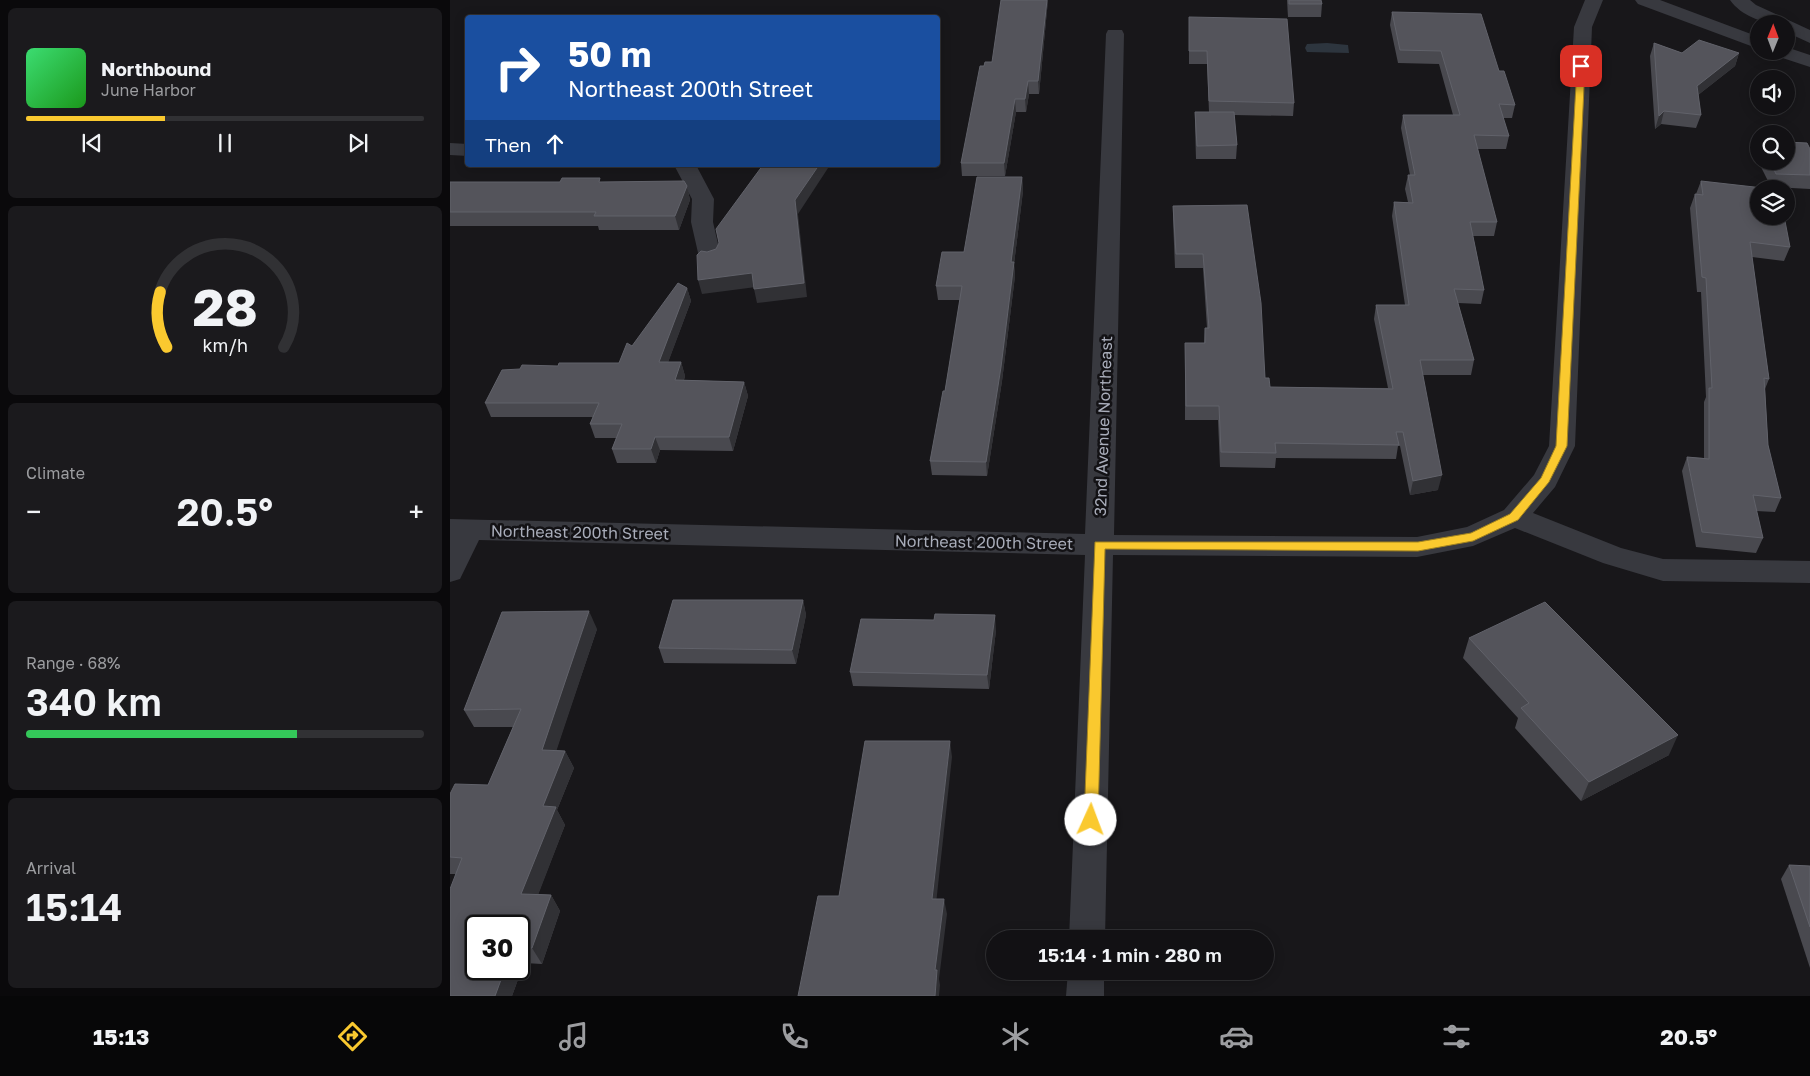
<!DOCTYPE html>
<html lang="en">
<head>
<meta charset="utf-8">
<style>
  :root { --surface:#121114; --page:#1b1a1d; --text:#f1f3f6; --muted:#9c9da0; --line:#313134; --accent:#fac92f }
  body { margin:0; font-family:"Golos Text",sans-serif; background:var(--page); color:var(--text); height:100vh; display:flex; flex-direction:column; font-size:19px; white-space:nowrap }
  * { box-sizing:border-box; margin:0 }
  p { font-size:16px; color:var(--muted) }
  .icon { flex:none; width:28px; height:28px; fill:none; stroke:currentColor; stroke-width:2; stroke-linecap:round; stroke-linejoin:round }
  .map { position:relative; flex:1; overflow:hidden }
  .drawer { display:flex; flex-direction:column; gap:8px; padding:8px; background:#0a090b; width:450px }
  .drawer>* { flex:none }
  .hud { position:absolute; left:15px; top:15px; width:475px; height:152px; border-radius:5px; box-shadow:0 2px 12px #0003,0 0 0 1px var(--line); background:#1a4fa0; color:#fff; overflow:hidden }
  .needle { width:32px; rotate:1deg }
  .tools { position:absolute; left:1300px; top:15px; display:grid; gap:10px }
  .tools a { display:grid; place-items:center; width:45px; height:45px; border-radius:50%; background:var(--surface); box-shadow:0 2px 12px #0003,0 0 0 1px var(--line); font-size:25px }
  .speed { position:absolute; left:15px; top:915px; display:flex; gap:10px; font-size:25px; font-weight:700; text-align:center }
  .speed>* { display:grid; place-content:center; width:65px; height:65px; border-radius:50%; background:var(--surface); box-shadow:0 2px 12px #0003,0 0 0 1px var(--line); line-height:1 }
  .speed .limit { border:2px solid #111; border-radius:8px; background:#fff; color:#111 }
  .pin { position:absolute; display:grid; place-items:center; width:42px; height:42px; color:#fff; margin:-21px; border-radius:10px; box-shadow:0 2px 8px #0006 }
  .me { position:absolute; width:55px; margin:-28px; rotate:2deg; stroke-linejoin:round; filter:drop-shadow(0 0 4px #0008) }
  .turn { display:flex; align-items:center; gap:18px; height:105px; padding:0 20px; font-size:22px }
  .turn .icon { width:65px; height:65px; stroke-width:2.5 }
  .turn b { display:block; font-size:35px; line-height:42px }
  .then { display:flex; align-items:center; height:48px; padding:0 20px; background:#0003; gap:10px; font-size:19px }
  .big { font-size:38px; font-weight:600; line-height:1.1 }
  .drawer .tile { flex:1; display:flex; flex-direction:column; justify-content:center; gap:8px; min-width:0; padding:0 18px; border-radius:8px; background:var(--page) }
  .drawer .dial { align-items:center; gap:0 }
  .dial svg { height:130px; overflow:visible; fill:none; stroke:var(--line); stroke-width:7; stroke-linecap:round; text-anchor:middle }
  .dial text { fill:var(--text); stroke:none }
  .song { display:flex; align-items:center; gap:15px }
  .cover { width:60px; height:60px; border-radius:8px; background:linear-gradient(135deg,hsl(140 70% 55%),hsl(120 70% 35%)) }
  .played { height:5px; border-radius:2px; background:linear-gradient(90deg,var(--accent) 35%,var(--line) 35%) }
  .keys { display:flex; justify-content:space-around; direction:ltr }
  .heat { display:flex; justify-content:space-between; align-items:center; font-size:28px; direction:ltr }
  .charge { height:8px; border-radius:4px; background:linear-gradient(90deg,#34c759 68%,var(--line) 0) }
  .trip { position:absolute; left:536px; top:930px; width:288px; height:50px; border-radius:25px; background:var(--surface); box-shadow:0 2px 12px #0003,0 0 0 1px var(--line); font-weight:600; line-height:50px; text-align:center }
  .menu { display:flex; height:80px; justify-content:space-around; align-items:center; background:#070708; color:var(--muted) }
  .menu .icon { width:35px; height:35px }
  .menu .selected { color:var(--accent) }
  .menu b { font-size:22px; color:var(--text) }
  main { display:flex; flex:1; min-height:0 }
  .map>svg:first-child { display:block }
  .water { fill:#2d353e }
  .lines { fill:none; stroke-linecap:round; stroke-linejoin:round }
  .minor { fill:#38393f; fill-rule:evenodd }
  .wall { fill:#49494f; fill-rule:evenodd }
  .shaded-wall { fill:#313135 }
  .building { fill:#54545b; stroke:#61626a }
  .route { fill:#fac92f; stroke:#a2831f }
  .labels { text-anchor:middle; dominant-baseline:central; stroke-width:5; stroke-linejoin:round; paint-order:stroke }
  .street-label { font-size:16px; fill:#a9adba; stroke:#131215 }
</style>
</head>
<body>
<main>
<section class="drawer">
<div class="tile">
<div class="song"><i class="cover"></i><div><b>Northbound</b><p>June Harbor</p></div></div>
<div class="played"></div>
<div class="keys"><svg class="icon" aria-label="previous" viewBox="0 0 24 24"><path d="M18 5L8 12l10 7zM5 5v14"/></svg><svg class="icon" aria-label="pause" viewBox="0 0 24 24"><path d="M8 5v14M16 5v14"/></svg><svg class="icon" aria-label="next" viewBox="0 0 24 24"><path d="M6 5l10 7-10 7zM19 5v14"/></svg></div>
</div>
<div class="tile dial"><svg viewBox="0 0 100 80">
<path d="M14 69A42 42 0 1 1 86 69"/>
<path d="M14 69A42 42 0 0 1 10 35" stroke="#fac92f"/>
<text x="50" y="56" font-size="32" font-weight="700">28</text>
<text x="50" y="72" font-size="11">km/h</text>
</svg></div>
<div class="tile"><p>Climate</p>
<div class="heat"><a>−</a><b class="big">20.5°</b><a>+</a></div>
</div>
<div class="tile"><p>Range · 68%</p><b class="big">340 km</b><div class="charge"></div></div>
<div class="tile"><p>Arrival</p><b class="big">15:14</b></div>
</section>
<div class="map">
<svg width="1360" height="996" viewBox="0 0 1360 996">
  <rect width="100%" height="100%" fill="#18171a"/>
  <polygon class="water" points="877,43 898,45 899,53 857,52 855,48 857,44"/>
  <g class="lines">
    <g class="minor">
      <polygon points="1135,0 1153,0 1142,27 1125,446 1105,487 1083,513 1171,548 1213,559 1360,561 1360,583 1213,581 1153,563 1065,528 1023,546 967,557 663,555 655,939 619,939 635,555 29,540 10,579 0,582 0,519 635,534 656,34 658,30 672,30 674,34 664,535 967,537 1017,527 1054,510 1084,475 1099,446 1124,27"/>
      <polygon points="1185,0 1210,0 1309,37 1309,49 1188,4"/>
      <path d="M1280 0H1300L1306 5 1360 30V43L1336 32V24C1316 24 1293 18 1280 0Z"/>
      <polygon points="1336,47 1360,55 1360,67 1323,55 1321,51 1336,51"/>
      <polygon points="0,143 18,144 18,156 0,155"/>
      <polygon points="224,165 246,165 264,199 263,222 271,257 268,262 260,264 252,262 249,257 241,222 242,199"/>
      <polygon points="618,971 654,971 654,996 616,996"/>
    </g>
  </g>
  <g class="wall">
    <polygon points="598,0 589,94 579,94 576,112 566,112 555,176 512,176 511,163 534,66 542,62"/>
    <polygon points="837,0 871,0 872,4 871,17 838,17"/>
    <polygon points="942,12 1049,71 1065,105 1062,118 1053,118 1059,136 1056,149 1027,149 1047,222 1044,236 1023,236 1034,290 1031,304 1008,303 1024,360 1021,375 973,375 988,490 960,495 950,446 948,446 946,459 826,458 825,468 770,467 768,420 735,420 735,343 754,343 755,328 757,328 753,268 725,268 723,220 723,206 797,205 815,378 820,387 938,388 924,319 926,305 955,305 942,216 944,202 958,202 955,189 958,175 960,175 951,128 953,115 1003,115 989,64 948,63 940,25"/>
    <polygon points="739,30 844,103 843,116 784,115 787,145 786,159 746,159 745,126 745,112 759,112 757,64 739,64"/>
    <polygon points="1204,43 1232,53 1289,53 1285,66 1248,95 1251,115 1246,128 1211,124 1205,129 1200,56"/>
    <polygon points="1309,145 1309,161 1336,161 1360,149 1360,189 1321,187 1305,155"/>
    <polygon points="572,177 573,191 564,264 565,276 552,381 537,476 482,475 480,461 495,391 510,300 488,300 486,286 514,252"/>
    <polygon points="1251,181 1340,247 1334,261 1302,257 1319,379 1315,389 1318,445 1331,498 1325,512 1306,511 1313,538 1306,553 1246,547 1232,471 1237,457 1254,458 1254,402 1256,397 1251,292 1247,292 1240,208 1245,194 1246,194"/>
    <polygon points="0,182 151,182 237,186 240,200 229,230 149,230 148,226 0,226"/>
    <polygon points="237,288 241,301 218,362 231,362 235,376 234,380 294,382 298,396 283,451 210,450 206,463 167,463 162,449 166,438 145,438 140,424 143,417 41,417 35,403 70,369 108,366 169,363 182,346"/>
    <polygon points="353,600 356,615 346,664 214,663 209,648"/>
    <path d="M147 629 106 750 115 751 124 768 107 810 115 825 88 894 101 895 110 911 92 964 74 963 62 996H0L6 874H0V794L38 785 63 727H24L14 710ZM69 926V969H26Z"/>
    <polygon points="546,630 539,689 403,686 400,672"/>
    <polygon points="1019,638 1219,755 1131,801 1065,728 1068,718 1013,658"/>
    <polygon points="1339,865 1360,866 1360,968 1331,879"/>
  </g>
  <g class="shaded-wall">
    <polygon points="597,0 598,0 589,94 588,81"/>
    <polygon points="1289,53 1285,66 1243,99 1247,86"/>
    <polygon points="578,81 579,94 576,112 575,99"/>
    <polygon points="565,99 566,112 555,176 554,163"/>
    <polygon points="1214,111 1211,124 1205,129 1209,116"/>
    <polygon points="369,165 380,165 348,214 357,297 307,303 304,289 345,200"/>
    <polygon points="572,177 573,191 564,264 565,276 552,381 537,476 536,462"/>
    <polygon points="237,186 240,200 229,230 225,216"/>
    <polygon points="302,273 306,287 252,294 248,280"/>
    <polygon points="237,288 241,301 213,376 209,362"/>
    <polygon points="231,362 235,376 229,394 225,380"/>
    <polygon points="294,382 298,396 283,451 279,437"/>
    <polygon points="205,437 210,450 206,463 201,449"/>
    <polygon points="992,475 988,490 960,495 963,481"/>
    <polygon points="353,600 356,615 346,664 342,650"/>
    <polygon points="139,611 147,629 101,767 92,750"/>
    <polygon points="545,615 546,630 539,689 537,675"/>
    <polygon points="1228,735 1219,755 1131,801 1139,782"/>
    <polygon points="500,741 502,757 485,913 482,899"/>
    <polygon points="115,751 124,768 107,810 115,825 82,911 71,894 93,806"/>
    <polygon points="101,895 110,911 92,964 82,948"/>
    <polygon points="494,899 497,914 489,979 490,985 489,996 485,996 485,970"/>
    <polygon points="69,955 74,963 62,996 45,996 55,969 69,969"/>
  </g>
  <g class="building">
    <polygon points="551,0 597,0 588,81 578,81 575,99 565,99 554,163 511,163 530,66 534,66 535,62 542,62"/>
    <polygon points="839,0 871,0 872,4 839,4"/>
    <polygon points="942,12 1031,14 1049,71 1054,71 1065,105 1049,104 1059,136 1024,135 1047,222 1020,222 1034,290 1004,289 1024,360 970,360 992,475 963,481 953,432 946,432 949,445 825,443 826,453 771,452 769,406 736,406 735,343 755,343 755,328 759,328 753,254 726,254 723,206 797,205 811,303 815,378 819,378 820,387 943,389 926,305 959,305 944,202 963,203 958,175 965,175 953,115 1010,115 991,51 950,50"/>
    <polygon points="739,17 837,19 844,103 759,101 757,51 739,51"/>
    <polygon points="1249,40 1289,53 1247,86 1251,115 1214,111 1209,116 1204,43 1232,53"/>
    <polygon points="745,112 784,112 787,145 747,146"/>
    <polygon points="1336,142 1357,143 1360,149 1360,175 1326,174 1320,161 1336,161"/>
    <polygon points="313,165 369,165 345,200 354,283 304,289 302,273 248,280 247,255 251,251 257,252 266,249 269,243 266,229"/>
    <polygon points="527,177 572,177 561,262 564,262 551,367 536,462 480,461 493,391 495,391 512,286 486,286 492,252 514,252"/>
    <polygon points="112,178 150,178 149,182 234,181 237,186 225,216 144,216 146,212 0,212 0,182 110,182"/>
    <polygon points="1251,181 1322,189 1309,189 1309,216 1334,216 1340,247 1300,242 1319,379 1314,378 1318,445 1331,498 1303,495 1313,538 1252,532 1237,457 1259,459 1259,388 1262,388 1256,278 1252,277 1245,194 1253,195"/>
    <polygon points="228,283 237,288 209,362 231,362 225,380 294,382 279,437 205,437 201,449 162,449 172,424 140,424 149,403 35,403 52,370 70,369 72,365 108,366 109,363 169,363 177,343 182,346"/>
    <polygon points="223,600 353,600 342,650 209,648"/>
    <polygon points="1095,602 1228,735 1139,782 1071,708 1079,703 1019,638"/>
    <polygon points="139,611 92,750 115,751 93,806 106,807 71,894 101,895 82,948 69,947 69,926 26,926 26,969 55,969 45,996 0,996 0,889 12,858 0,857 0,794 5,784 38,785 71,709 14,710 52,612"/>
    <polygon points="485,614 545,615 537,675 400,672 411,619 484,620"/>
    <polygon points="415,741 500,741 482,899 494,899 485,970 487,970 485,996 348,996 368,896 389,896"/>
    <polygon points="1339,865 1360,866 1360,927"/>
  </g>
  <polygon class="route" points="1131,64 1135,66 1117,446 1099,482 1068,520 1023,541 968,551 655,549 648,820 646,825 641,827 636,825 634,820 645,542 968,542 1021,533 1060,514 1091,478 1106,446 1127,66"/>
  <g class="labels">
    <g class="street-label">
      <text transform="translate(653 426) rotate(-88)">32nd Avenue Northeast</text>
      <text transform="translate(130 532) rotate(1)">Northeast 200th Street</text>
      <text transform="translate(534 542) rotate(1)">Northeast 200th Street</text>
    </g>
  </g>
</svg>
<div class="tools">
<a><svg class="needle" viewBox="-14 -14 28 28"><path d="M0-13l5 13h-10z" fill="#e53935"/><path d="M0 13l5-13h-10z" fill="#9c9da0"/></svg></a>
<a><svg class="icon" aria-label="sound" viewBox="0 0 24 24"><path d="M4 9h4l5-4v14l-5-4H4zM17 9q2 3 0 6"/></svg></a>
<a><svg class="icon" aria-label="search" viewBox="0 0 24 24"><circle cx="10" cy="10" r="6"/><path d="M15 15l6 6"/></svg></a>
<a><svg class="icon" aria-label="layers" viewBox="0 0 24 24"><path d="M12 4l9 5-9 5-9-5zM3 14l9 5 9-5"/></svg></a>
</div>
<div class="speed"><div class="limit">30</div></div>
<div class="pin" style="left:1131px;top:66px;background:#d93025"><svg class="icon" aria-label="arrive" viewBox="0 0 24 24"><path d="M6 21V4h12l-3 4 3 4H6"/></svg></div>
<svg class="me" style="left:641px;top:820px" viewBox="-20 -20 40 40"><circle r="19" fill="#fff"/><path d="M0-13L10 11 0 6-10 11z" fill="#fac92f"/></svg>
<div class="trip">15:14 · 1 min · 280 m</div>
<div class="hud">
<div class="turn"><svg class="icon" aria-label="right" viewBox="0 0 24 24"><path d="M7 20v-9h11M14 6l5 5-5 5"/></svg><div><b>50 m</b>Northeast 200th Street</div></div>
<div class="then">Then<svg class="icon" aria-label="ahead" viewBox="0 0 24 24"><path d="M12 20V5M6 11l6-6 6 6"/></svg></div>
</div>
</div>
</main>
<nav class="menu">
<b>15:13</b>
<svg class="icon selected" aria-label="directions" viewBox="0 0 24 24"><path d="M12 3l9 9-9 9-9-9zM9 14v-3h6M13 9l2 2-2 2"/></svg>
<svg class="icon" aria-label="music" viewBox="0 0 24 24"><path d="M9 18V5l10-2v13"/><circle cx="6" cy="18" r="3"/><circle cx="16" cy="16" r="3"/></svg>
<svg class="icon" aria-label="phone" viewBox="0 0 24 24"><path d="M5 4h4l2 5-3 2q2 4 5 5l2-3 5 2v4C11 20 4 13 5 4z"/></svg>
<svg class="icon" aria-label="climate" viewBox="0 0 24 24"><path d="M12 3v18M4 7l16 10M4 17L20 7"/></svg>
<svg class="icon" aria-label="car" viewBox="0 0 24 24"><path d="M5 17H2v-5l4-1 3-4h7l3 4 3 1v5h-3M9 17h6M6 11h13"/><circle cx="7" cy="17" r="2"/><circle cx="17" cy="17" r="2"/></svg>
<svg class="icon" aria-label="filters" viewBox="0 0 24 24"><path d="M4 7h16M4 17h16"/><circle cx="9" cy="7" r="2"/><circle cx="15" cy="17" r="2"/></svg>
<b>20.5°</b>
</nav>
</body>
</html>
